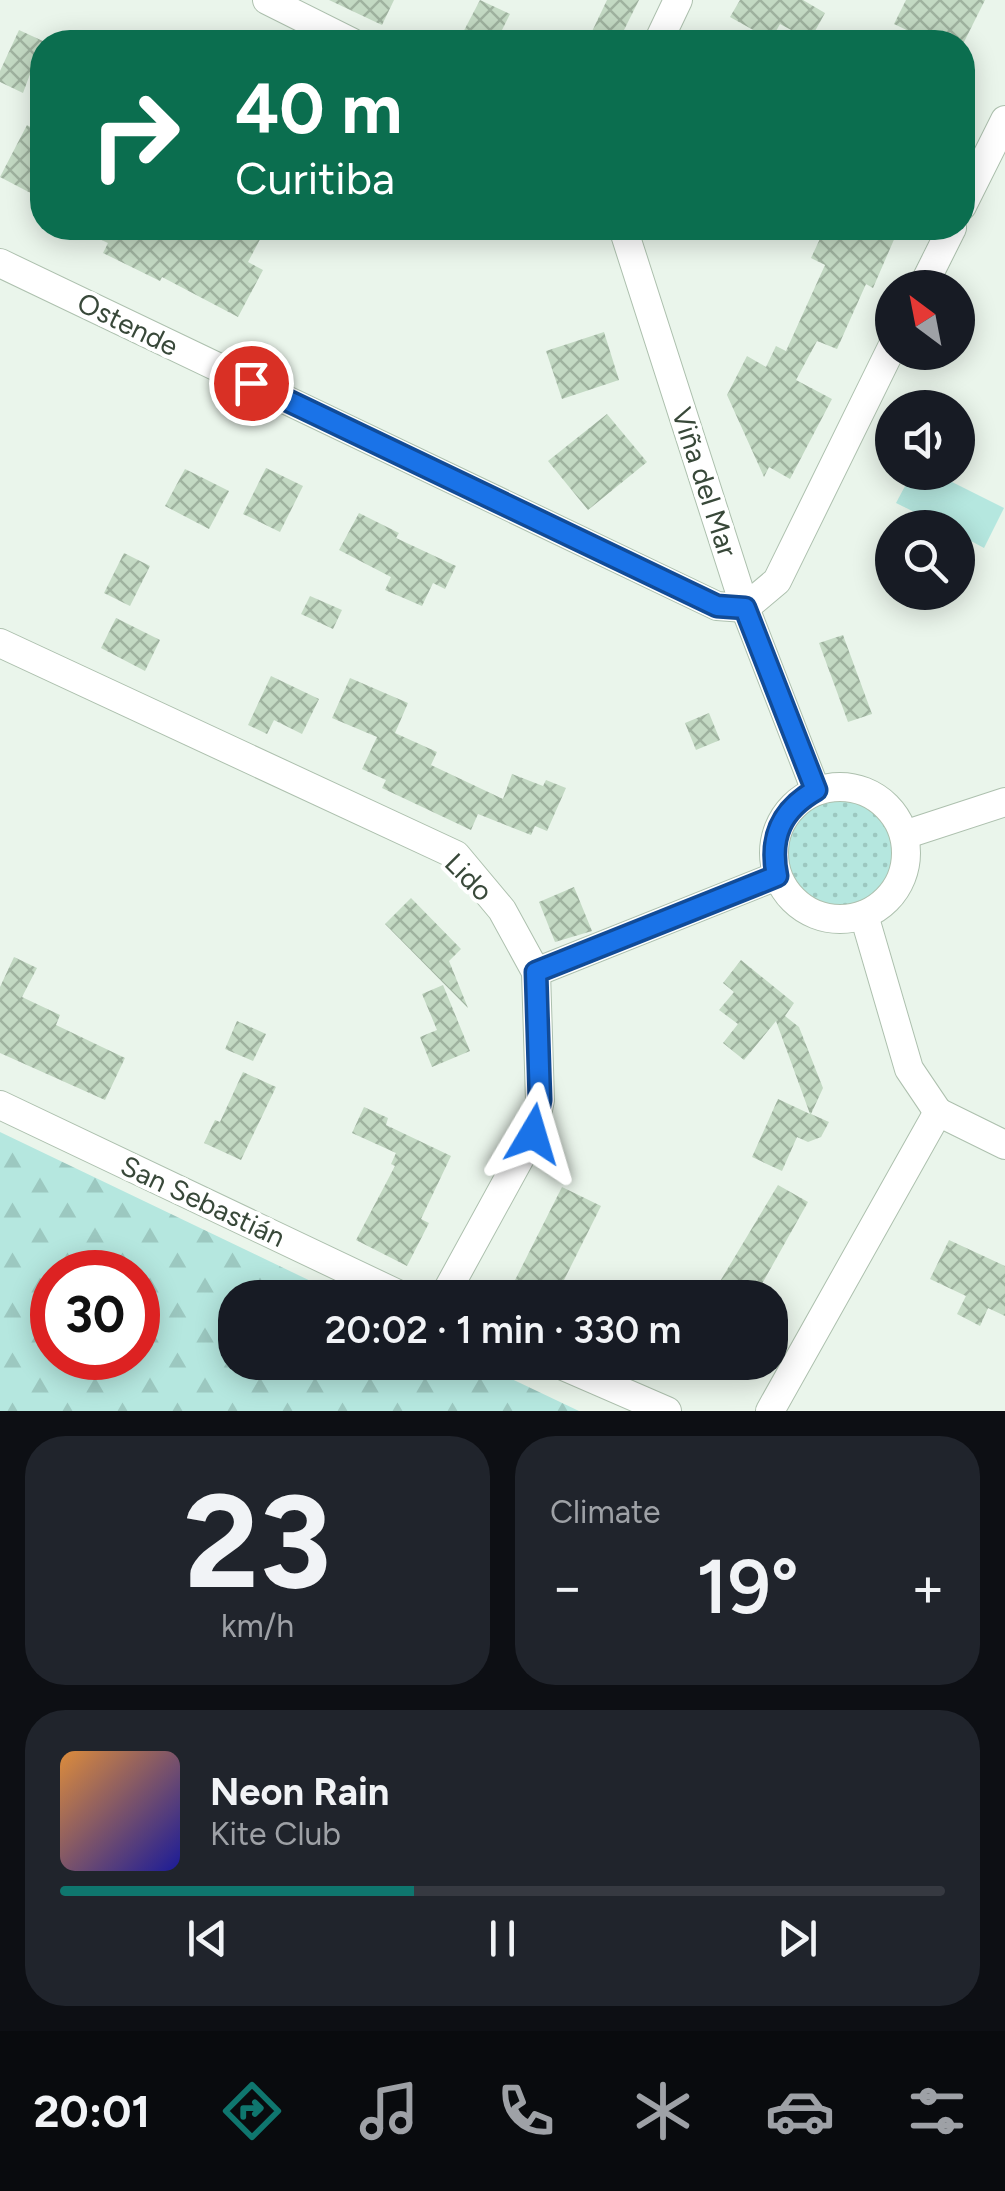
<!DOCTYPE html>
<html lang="en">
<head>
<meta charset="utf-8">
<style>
  :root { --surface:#171b24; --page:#20242c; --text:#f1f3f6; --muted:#9ea1a6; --line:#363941; --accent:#0f766e }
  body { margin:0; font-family:Figtree,sans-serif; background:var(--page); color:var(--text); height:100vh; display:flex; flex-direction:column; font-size:38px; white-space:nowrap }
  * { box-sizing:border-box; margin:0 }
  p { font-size:32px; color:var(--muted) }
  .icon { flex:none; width:55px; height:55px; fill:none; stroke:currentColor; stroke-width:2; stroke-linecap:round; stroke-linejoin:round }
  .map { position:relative; height:1411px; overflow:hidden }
  .panel { display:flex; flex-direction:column; gap:25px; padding:25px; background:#0d0f14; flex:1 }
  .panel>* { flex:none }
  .hud { position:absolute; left:30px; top:30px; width:945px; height:210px; border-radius:40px; box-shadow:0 5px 25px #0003; background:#0b6e4f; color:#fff; overflow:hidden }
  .needle { width:65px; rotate:328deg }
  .buttons { position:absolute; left:875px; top:270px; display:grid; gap:20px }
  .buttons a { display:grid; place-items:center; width:100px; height:100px; border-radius:50%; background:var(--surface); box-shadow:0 5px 25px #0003; font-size:50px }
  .speed { position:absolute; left:30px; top:1250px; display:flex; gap:20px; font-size:50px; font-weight:700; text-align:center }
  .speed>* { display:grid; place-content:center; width:130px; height:130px; border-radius:50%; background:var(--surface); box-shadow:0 5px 25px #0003; line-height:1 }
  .speed .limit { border:15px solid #d22; background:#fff; color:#111 }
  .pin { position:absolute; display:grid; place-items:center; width:85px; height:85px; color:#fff; margin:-42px; border:5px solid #fff; border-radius:50%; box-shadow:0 2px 10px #0007 }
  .me { position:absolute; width:110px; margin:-55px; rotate:7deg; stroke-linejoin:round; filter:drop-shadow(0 0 8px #0008) }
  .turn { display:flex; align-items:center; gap:35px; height:210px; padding:0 40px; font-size:45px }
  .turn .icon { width:130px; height:130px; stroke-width:2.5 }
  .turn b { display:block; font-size:70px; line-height:85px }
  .big { font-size:75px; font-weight:600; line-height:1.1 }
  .panel .card { flex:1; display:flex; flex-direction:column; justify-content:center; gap:15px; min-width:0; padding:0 35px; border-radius:40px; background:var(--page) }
  .panel .dial { align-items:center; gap:0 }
  .dial b { font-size:130px; line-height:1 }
  .song { display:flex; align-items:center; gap:30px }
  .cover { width:120px; height:120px; border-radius:15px; background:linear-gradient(135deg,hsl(30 70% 55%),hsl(240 70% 35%)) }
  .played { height:10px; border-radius:5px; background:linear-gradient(90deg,var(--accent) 40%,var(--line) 40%) }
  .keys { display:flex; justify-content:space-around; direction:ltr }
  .heat { display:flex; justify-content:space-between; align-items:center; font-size:55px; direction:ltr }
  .panel .tiles { flex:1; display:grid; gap:25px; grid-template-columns:1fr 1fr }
  .card:last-child { grid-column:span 2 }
  .trip { position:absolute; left:218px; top:1280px; width:570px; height:100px; border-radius:40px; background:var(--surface); box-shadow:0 5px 25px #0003; font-weight:600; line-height:100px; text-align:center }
  .menu { display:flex; height:160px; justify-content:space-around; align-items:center; background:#090b0e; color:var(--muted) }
  .menu .icon { width:70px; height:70px }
  .menu .active { color:var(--accent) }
  .menu b { font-size:45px; color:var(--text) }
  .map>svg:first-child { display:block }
  .grass { fill:url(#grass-dots) }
  .forest { fill:url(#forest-firs); fill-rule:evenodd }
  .pitch { fill:#b5e7df }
  .building { fill:url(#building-cross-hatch) }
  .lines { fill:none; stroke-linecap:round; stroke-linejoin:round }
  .minor-casing { stroke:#adc0ae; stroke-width:30 }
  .minor { stroke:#fff; stroke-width:28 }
  .route-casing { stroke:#114b97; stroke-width:25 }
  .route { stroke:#1a73e8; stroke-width:18 }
  .labels { text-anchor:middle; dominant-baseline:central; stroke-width:8; stroke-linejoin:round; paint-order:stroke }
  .street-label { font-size:28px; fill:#384839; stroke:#fff }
</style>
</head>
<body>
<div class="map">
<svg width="1005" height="1411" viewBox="0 0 1005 1411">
  <defs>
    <pattern id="grass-dots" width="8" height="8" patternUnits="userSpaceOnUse" patternTransform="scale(2.5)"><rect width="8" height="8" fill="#b5e7df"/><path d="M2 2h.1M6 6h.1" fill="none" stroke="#9cc8c0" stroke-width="1.8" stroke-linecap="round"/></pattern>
    <pattern id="forest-firs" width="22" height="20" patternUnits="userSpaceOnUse" patternTransform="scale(2.5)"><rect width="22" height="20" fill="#b5e7df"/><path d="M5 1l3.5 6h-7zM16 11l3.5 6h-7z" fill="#9cc8c0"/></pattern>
    <pattern id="building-cross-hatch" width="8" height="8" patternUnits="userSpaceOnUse" patternTransform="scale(2.5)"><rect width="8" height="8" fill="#c3d9c3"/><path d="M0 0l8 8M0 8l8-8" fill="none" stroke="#9fb29f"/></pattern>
  </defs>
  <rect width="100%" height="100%" fill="#eaf5eb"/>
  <circle class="grass" cx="840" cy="855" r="57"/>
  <path class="forest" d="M0 1132 344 1297 235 1298V1362L478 1363 579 1411H0ZM52 1272H138V1358H52Z"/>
  <polygon class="pitch" points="912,473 934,473 1004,508 984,548 958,534 958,528 945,527 896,503"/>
  <g class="building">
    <polygon points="329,0 394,0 382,25"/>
    <polygon points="480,0 510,14 496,42 458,42"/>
    <polygon points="607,0 639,0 618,42 587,42"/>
    <polygon points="740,0 803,0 825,13 810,40 780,24 771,40 730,17"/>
    <polygon points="906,0 985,0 964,42 932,42 894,24"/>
    <polygon points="19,30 45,42 42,42 23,93 0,82 0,71"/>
    <polygon points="27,125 42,134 42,199 0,177"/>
    <polygon points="76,228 266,228 248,262 263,270 238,317 162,277 160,281 103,253 108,243"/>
    <polygon points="825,228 899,228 873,288 866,284 837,349 817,341 796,380 832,399 790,479 769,467 764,477 727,395 747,356 766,367 776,346 786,351 825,265 811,258"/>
    <polygon points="604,332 619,380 562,399 546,351"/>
    <polygon points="607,414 647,462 588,510 548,461"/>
    <polygon points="266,468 303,486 280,532 243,514"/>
    <polygon points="185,469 229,491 209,529 165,506"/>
    <polygon points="359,513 399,533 396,538 456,566 445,589 433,583 422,606 385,590 391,577 339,550"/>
    <polygon points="124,553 150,566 130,606 104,593"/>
    <polygon points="310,596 342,610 333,629 301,614"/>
    <polygon points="116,618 160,640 145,671 101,648"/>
    <polygon points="843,635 872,714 848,722 819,643"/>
    <polygon points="271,676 319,699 302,734 274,720 267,734 248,725"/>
    <polygon points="350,678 408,703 395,733 437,752 431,765 503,799 512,774 543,786 546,780 566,788 547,831 535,826 531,835 478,814 471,830 382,788 386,780 362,769 377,737 332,718"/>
    <polygon points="709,713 720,740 696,750 685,723"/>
    <polygon points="574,887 592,931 555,942 539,902"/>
    <polygon points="411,898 461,949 449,961 468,1008 385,924"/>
    <polygon points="14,957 37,968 22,997 60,1015 56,1025 125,1058 105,1100 0,1053 0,987"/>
    <polygon points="741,960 794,1003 785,1016 799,1027 823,1088 811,1114 829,1122 821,1137 808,1142 797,1137 782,1171 752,1157 778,1099 810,1114 776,1021 744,1060 723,1043 738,1024 719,1010 734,992 723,983"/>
    <polygon points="443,985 470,1051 432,1067 420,1037 437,1030 422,994"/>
    <polygon points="237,1021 266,1034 253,1061 225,1049"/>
    <polygon points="243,1072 276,1087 241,1160 204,1143 215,1120 220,1122"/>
    <polygon points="364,1107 388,1118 386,1125 451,1156 421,1219 429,1223 407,1266 356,1240 395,1166 391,1164 396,1153 352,1133"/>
    <polygon points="778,1185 808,1202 754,1298 710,1298"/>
    <polygon points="562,1187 601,1206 555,1298 506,1298"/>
    <polygon points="949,1240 1005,1266 1005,1316 988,1308 980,1326 957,1314 966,1296 930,1279"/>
  </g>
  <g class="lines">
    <g class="minor-casing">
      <g id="minor">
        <polyline points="267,0 351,42"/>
        <polyline points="658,42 678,0"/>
        <polyline points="962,206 1005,120"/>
        <polyline points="623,228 745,608 816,791"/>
        <polyline points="0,263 717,606 745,608 777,581 892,347"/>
        <polyline points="922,288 952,228"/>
        <polyline points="0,643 456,855 502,910 536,972 540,1100 533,1134 443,1298"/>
        <circle cx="840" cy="853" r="66"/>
        <polyline points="904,835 1005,802"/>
        <polyline points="864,915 909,1069 938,1112"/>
        <polyline points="536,972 777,876"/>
        <polyline points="0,1105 406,1298"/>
        <polyline points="938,1112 1005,1145"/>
        <polyline points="554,1362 667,1411"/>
        <polyline points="770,1411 938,1112"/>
      </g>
    </g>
    <use href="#minor" class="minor"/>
  </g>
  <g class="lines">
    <g class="route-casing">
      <path id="route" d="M251 383 717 606 745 608 816 790C781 810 769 837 777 876L536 972 540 1100 533 1134"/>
    </g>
    <use href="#route" class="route"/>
  </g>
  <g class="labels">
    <g class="street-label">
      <text transform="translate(128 324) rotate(26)">Ostende</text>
      <text transform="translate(705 482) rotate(72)">Viña del Mar</text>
      <text transform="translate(469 877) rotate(45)">Lido</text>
      <text transform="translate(203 1201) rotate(25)">San Sebastián</text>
    </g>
  </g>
</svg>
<div class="buttons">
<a><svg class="needle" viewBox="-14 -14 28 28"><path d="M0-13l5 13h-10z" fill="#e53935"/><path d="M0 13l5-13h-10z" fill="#9ea1a6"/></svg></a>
<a><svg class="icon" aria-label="sound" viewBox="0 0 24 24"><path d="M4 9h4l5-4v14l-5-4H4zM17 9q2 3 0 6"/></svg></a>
<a><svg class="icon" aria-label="search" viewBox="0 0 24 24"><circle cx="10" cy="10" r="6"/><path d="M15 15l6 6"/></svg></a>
</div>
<div class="speed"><div class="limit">30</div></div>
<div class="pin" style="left:251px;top:383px;background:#d93025"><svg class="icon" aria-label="arrive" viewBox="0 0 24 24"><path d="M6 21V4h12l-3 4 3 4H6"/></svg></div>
<svg class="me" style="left:533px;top:1134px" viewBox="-20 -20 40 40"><path d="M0-17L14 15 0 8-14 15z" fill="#1a73e8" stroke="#fff" stroke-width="4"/></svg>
<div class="trip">20:02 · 1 min · 330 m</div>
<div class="hud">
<div class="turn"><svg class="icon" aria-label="right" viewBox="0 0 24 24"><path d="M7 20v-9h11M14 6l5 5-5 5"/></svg><div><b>40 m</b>Curitiba</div></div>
</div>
</div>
<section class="panel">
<div class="tiles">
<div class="card dial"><b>23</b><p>km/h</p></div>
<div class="card"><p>Climate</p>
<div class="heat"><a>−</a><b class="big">19°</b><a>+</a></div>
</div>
<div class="card">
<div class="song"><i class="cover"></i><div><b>Neon Rain</b><p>Kite Club</p></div></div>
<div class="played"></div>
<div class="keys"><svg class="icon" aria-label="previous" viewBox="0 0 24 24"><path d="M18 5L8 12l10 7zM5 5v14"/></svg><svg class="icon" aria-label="pause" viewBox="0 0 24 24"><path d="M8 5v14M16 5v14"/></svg><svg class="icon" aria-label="next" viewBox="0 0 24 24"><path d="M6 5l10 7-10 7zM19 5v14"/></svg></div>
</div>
</div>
</section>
<nav class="menu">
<b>20:01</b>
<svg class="icon active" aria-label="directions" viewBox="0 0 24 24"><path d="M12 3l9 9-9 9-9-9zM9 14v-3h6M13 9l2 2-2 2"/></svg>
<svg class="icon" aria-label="music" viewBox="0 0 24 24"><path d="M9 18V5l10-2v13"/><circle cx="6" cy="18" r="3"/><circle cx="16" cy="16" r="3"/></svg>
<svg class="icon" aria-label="phone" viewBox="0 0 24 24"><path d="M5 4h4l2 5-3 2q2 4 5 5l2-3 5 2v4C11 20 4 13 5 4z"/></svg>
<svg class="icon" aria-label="climate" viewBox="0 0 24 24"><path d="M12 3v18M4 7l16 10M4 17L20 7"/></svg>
<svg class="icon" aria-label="car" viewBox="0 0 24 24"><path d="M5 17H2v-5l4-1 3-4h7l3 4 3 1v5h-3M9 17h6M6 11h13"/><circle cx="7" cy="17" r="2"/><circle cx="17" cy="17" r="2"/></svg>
<svg class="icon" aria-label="filters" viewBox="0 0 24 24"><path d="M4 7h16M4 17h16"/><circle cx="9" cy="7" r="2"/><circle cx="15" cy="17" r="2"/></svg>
</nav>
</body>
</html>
